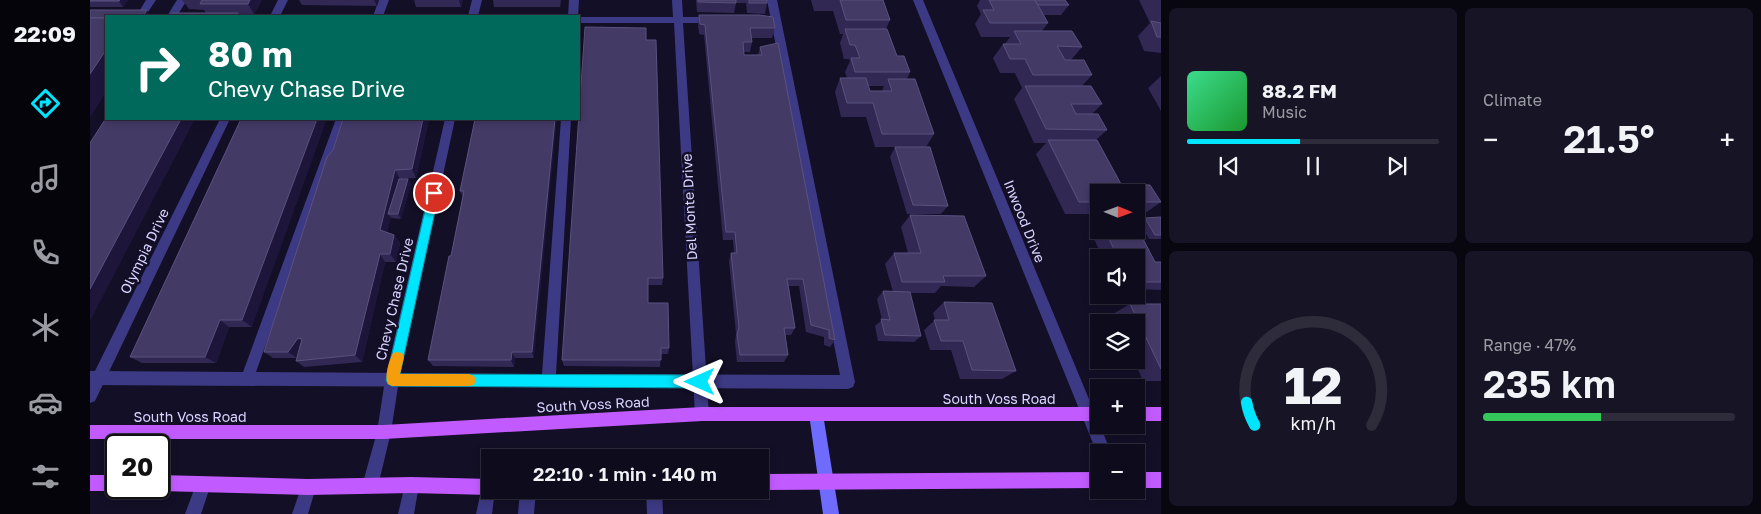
<!DOCTYPE html>
<html lang="en">
<head>
<meta charset="utf-8">
<style>
  :root { --surface:#0e0b1c; --page:#171425; --text:#f1f3f6; --muted:#9b9ba3; --line:#2e2b3b; --accent:#00e5ff }
  body { margin:0; font-family:"Golos Text",sans-serif; background:var(--page); color:var(--text); height:100vh; display:flex; flex-direction:column; font-size:19px; white-space:nowrap }
  * { box-sizing:border-box; margin:0 }
  p { font-size:16px; color:var(--muted) }
  .icon { flex:none; width:28px; height:28px; fill:none; stroke:currentColor; stroke-width:2; stroke-linecap:round; stroke-linejoin:round }
  .map { position:relative; flex:1; overflow:hidden }
  .sheet { display:flex; flex-direction:column; gap:8px; padding:8px; background:#08060f; width:600px }
  .sheet>* { flex:none }
  .hud { position:absolute; left:15px; top:15px; width:475px; height:105px; border-radius:0px; box-shadow:0 2px 8px #0003,0 0 0 1px var(--line); background:#00695c; color:#fff; overflow:hidden }
  .needle { width:32px; rotate:91deg }
  .controls { position:absolute; left:1000px; top:184px; display:grid; gap:10px }
  .controls a { display:grid; place-items:center; width:55px; height:55px; border-radius:0px; background:var(--surface); box-shadow:0 2px 8px #0003,0 0 0 1px var(--line); font-size:25px }
  .speed { position:absolute; left:15px; top:434px; display:flex; gap:10px; font-size:25px; font-weight:700; text-align:center }
  .speed>* { display:grid; place-content:center; width:65px; height:65px; border-radius:50%; background:var(--surface); box-shadow:0 2px 8px #0003,0 0 0 1px var(--line); line-height:1 }
  .speed .limit { border:2px solid #111; border-radius:8px; background:#fff; color:#111 }
  .pin { position:absolute; display:grid; place-items:center; width:42px; height:42px; color:#fff; margin:-21px; border:2px solid #fff; border-radius:50%; box-shadow:0 1px 5px #0007 }
  .me { position:absolute; width:55px; margin:-28px; rotate:270deg; stroke-linejoin:round; filter:drop-shadow(0 0 4px #0008) }
  .turn { display:flex; align-items:center; gap:18px; height:105px; padding:0 20px; font-size:22px }
  .turn .icon { width:65px; height:65px; stroke-width:2.5 }
  .turn b { display:block; font-size:35px; line-height:42px }
  .big { font-size:38px; font-weight:600; line-height:1.1 }
  .sheet .card { flex:1; display:flex; flex-direction:column; justify-content:center; gap:8px; min-width:0; padding:0 18px; border-radius:8px; background:var(--page) }
  .sheet .dial { align-items:center; gap:0 }
  .dial svg { height:130px; overflow:visible; fill:none; stroke:var(--line); stroke-width:7; stroke-linecap:round; text-anchor:middle }
  .dial text { fill:var(--text); stroke:none }
  .song { display:flex; align-items:center; gap:15px }
  .cover { width:60px; height:60px; border-radius:8px; background:linear-gradient(135deg,hsl(150 70% 55%),hsl(130 70% 35%)) }
  .played { height:5px; border-radius:2px; background:linear-gradient(90deg,var(--accent) 45%,var(--line) 45%) }
  .keys { display:flex; justify-content:space-around; direction:ltr }
  .heat { display:flex; justify-content:space-between; align-items:center; font-size:28px; direction:ltr }
  .charge { height:8px; border-radius:4px; background:linear-gradient(90deg,#34c759 47%,var(--line) 0) }
  .sheet .tiles { flex:1; display:grid; gap:8px; grid-template-columns:repeat(2,1fr) }
  .trip { position:absolute; left:391px; top:449px; width:288px; height:50px; border-radius:0px; background:var(--surface); box-shadow:0 2px 8px #0003,0 0 0 1px var(--line); font-weight:600; line-height:50px; text-align:center }
  main { display:flex; flex:1; min-height:0 }
  .dock { display:flex; flex-direction:column; width:90px; justify-content:space-around; align-items:center; background:#06040b; color:var(--muted) }
  .dock .icon { width:35px; height:35px }
  .dock .selected { color:var(--accent) }
  .dock b { font-size:22px; color:var(--text) }
  .map>svg:first-child { display:block }
  .lines { fill:none; stroke-linecap:round; stroke-linejoin:round }
  .lane { fill:#3d3a85; fill-rule:evenodd }
  .street { fill:#3d3a85; fill-rule:evenodd }
  .secondary { fill:#6f6bff; fill-rule:evenodd }
  .primary { fill:#c25bff; fill-rule:evenodd }
  .wall { fill:#312854; fill-rule:evenodd }
  .shaded-wall { fill:#1d163a }
  .building { fill:#433a66; stroke:#5a527e }
  .route { fill:#00e5ff; stroke:#0095a6 }
  .slow { fill:#f59e0b }
  .labels { text-anchor:middle; dominant-baseline:central; stroke-width:5; stroke-linejoin:round; paint-order:stroke }
  .street-label { font-size:14px; fill:#d9d4ff; stroke:#130f26 }
</style>
</head>
<body>
<main>
<nav class="dock">
<b>22:09</b>
<svg class="icon selected" aria-label="directions" viewBox="0 0 24 24"><path d="M12 3l9 9-9 9-9-9zM9 14v-3h6M13 9l2 2-2 2"/></svg>
<svg class="icon" aria-label="music" viewBox="0 0 24 24"><path d="M9 18V5l10-2v13"/><circle cx="6" cy="18" r="3"/><circle cx="16" cy="16" r="3"/></svg>
<svg class="icon" aria-label="phone" viewBox="0 0 24 24"><path d="M5 4h4l2 5-3 2q2 4 5 5l2-3 5 2v4C11 20 4 13 5 4z"/></svg>
<svg class="icon" aria-label="climate" viewBox="0 0 24 24"><path d="M12 3v18M4 7l16 10M4 17L20 7"/></svg>
<svg class="icon" aria-label="car" viewBox="0 0 24 24"><path d="M5 17H2v-5l4-1 3-4h7l3 4 3 1v5h-3M9 17h6M6 11h13"/><circle cx="7" cy="17" r="2"/><circle cx="17" cy="17" r="2"/></svg>
<svg class="icon" aria-label="filters" viewBox="0 0 24 24"><path d="M4 7h16M4 17h16"/><circle cx="9" cy="7" r="2"/><circle cx="15" cy="17" r="2"/></svg>
</nav>
<div class="map">
<svg width="1071" height="514" viewBox="0 0 1071 514">
  <rect width="100%" height="100%" fill="#130f26"/>
  <g class="lines">
    <g class="lane">
      <polygon points="56,0 66,0 56,15 38,16 33,13 38,10 50,10"/>
      <polygon points="87,0 97,0 87,16 77,16"/>
      <polygon points="289,0 299,0 293,16 283,16"/>
      <polygon points="479,0 489,0 488,16 478,16"/>
      <polygon points="677,0 687,0 765,382 763,387 758,389 0,385 0,371 153,372 246,119 256,119 166,372 452,374 471,119 481,119 466,374 750,375"/>
      <polygon points="113,476 118,479 121,484 111,514 95,514 108,479"/>
      <polygon points="321,477 326,480 329,485 324,514 308,514 316,480"/>
      <polygon points="218,479 223,482 226,487 218,514 202,514 213,482"/>
      <polygon points="398,479 400,480 400,490 405,490 402,514 386,514 393,482"/>
      <polygon points="430,490 446,490 444,514 428,514"/>
      <polygon points="556,490 572,490 573,514 557,514"/>
    </g>
    <g class="street">
      <polygon points="188,0 198,0 190,16 180,16"/>
      <polygon points="382,0 392,0 388,16 378,16"/>
      <polygon points="582,0 592,0 593,17 624,17 629,20 624,23 593,23 619,414 617,419 612,421 607,419 605,414 584,23 489,23 489,17 583,17"/>
      <polygon points="823,0 833,0 1021,452 1009,452 1009,458"/>
      <polygon points="130,119 140,119 5,401 0,403 0,381"/>
      <polygon points="355,119 365,119 309,380 301,432 288,486 285,491 280,494 275,491 272,486 287,432 295,380"/>
    </g>
    <polygon class="secondary" points="726,407 731,409 733,414 749,514 733,514 719,414 721,409"/>
    <g class="primary">
      <polygon points="612,407 1009,407 1009,421 612,421 294,439 0,439 0,425 294,425"/>
      <rect x="1046" y="407" width="25" height="14"/>
      <polygon points="1009,472 1009,488 670,490 670,474"/>
      <rect x="1046" y="472" width="25" height="16"/>
      <polygon points="0,475 26,475 26,488 32,488 26,491 0,491"/>
      <polygon points="69,475 218,479 321,477 400,479 400,490 406,490 400,495 321,493 218,495 69,491 63,488 69,488"/>
    </g>
  </g>
  <g class="wall">
    <polygon points="0,0 38,0 33,7 0,7"/>
    <polygon points="92,0 172,0 164,14 149,14 150,16 80,16 116,13 114,10 99,9"/>
    <polygon points="209,0 289,0 287,6 212,5"/>
    <polygon points="324,0 373,0 371,7 326,7"/>
    <polygon points="403,0 471,0 470,7 404,7"/>
    <polygon points="606,0 677,0 677,3 675,14 657,13 656,3 646,3 644,13 607,12"/>
    <path d="M721 0H793L800 20 796 29 807 56 820 72 817 79 844 134 836 147 858 206 851 214H817L800 157 805 147H817H785L776 117H751L745 92 750 78H757L755 72 760 61 759 59H754L750 43 753 34H750L743 11H724ZM778 86H794L792 91H780Z"/>
    <polygon points="890,0 975,0 979,5 971,15 954,15 958,23 952,31 992,47 981,60 1002,75 992,86 1012,104 1002,114 1017,130 1006,140 1031,184 1071,202 1054,214 1046,214 1046,192 1009,192 1009,214 975,214 946,154 956,143 944,143 924,99 932,88 925,73 910,73 903,58 913,44 915,44 920,37 891,37 885,24 891,14 887,6"/>
    <polygon points="1049,0 1071,0 1071,53 1054,51 1048,36 1060,23"/>
    <polygon points="609,15 685,28 682,38 661,38 662,42 660,52 654,52 654,55 668,55 670,47 745,340 740,347 734,345 734,337 716,332 709,286 699,286 705,328 701,335 695,335 698,355 694,362 647,362 645,342 646,334 639,261 641,253 644,253 643,240 633,240 614,35 609,34 608,25"/>
    <polygon points="556,40 573,278 572,285 558,285 558,303 579,348 578,354 571,354 570,367 474,366 472,360"/>
    <polygon points="1071,76 1071,111 1058,88"/>
    <polygon points="151,119 162,327 139,327 126,363 52,363 40,357"/>
    <polygon points="253,119 339,119 326,178 310,179 321,184 311,219 301,218 301,217 297,232 304,235 310,243 306,262 295,262 272,362 214,367 206,361 207,358 183,358 174,352"/>
    <polygon points="385,119 444,358 425,358 424,367 343,366 338,360 361,256 373,197 370,191"/>
    <polygon points="820,215 896,276 884,287 851,286 845,293 820,293 831,336 824,342 788,341 785,326 792,320 787,299 793,291 803,292 795,264 804,253 818,253 811,227"/>
    <polygon points="1071,217 1071,239 1059,239 1049,222 1055,218"/>
    <polygon points="1015,230 1065,262 1071,262 1071,290 1046,289 1046,258 1013,258 1004,239"/>
    <polygon points="854,302 926,371 912,379 870,379 861,350 840,350 834,330 845,320 843,313"/>
    <polygon points="1040,304 1071,304 1071,381 1053,381 1044,360 1046,360 1046,322 1027,322 1023,314"/>
  </g>
  <g class="shaded-wall">
    <polygon points="30,0 38,0 33,7 29,1"/>
    <polygon points="160,0 172,0 164,14 158,4"/>
    <polygon points="284,0 289,0 287,6"/>
    <polygon points="369,0 373,0 371,7"/>
    <polygon points="57,10 61,16 53,16"/>
    <polygon points="16,50 16,92 0,118 0,74"/>
    <polygon points="91,119 105,119 0,321 0,289"/>
    <polygon points="227,119 237,119 162,327 152,320"/>
    <polygon points="333,119 339,119 326,178 322,169"/>
    <polygon points="465,119 467,119 444,358 442,352"/>
    <polygon points="305,170 310,179 298,214 301,217 296,238 290,230"/>
    <polygon points="318,179 321,184 311,219 308,214"/>
    <polygon points="304,235 310,243 306,262 300,254"/>
    <polygon points="290,254 295,262 272,362 265,355"/>
    <polygon points="130,320 139,327 126,363 115,357"/>
    <polygon points="208,338 216,345 207,358 198,352"/>
    <polygon points="422,352 425,358 424,367 421,360"/>
  </g>
  <g class="building">
    <polygon points="0,0 30,0 29,1 0,1"/>
    <polygon points="112,0 160,0 158,4 110,4"/>
    <polygon points="608,0 646,0 646,3 608,2"/>
    <rect x="659" y="0" width="18" height="3"/>
    <polygon points="750,0 793,0 800,20 756,20"/>
    <polygon points="899,0 945,0 958,23 900,23 893,10 904,10"/>
    <polygon points="945,0 975,0 979,5 948,5"/>
    <polygon points="0,10 57,10 53,16 16,16 16,18 0,18"/>
    <polygon points="82,13 148,13 146,16 80,16"/>
    <polygon points="609,15 669,15 683,17 685,28 660,28 662,42 653,42 654,55 672,55 670,47 688,43 745,340 739,338 739,330 721,325 713,279 697,279 705,328 694,328 698,355 650,355 647,335 649,327 641,253 647,253 645,232 636,232 615,25 610,24"/>
    <polygon points="0,18 16,18 16,50 0,74"/>
    <polygon points="1061,21 1071,23 1071,37 1067,37"/>
    <polygon points="495,27 556,28 556,40 566,40 573,278 558,278 558,303 578,303 579,348 571,348 571,360 472,360"/>
    <polygon points="755,29 797,29 807,56 814,56 820,72 765,72 761,58 770,58 765,45 760,45"/>
    <polygon points="924,31 982,31 992,47 967,46 975,60 994,60 1002,75 943,75 935,59 920,59 913,44 931,44"/>
    <polygon points="750,78 776,78 780,91 802,91 798,79 825,79 844,134 792,134 783,103 757,103"/>
    <polygon points="935,86 1001,86 1012,104 981,104 986,114 1008,114 1017,130 956,129"/>
    <polygon points="16,118 16,119 91,119 0,289 0,143"/>
    <polygon points="151,119 227,119 152,320 130,320 115,357 40,357"/>
    <polygon points="253,119 333,119 322,169 305,170 290,230 304,235 300,254 290,254 265,355 206,361 212,339 208,338 198,352 174,352 237,157 243,150"/>
    <polygon points="385,119 465,119 442,352 422,352 421,360 338,360 359,256 361,256 374,191 370,191"/>
    <polygon points="958,140 1007,140 1031,184 1060,185 1071,202 1046,202 1046,192 1009,192 1009,202 989,202"/>
    <polygon points="805,147 840,147 858,206 823,205"/>
    <polygon points="309,179 318,179 308,214 298,214"/>
    <polygon points="820,215 874,216 896,276 853,276 855,282 812,282 804,253 831,253"/>
    <polygon points="1071,217 1071,235 1065,235 1055,218"/>
    <polygon points="1015,230 1049,231 1065,262 1071,262 1071,282 1046,282 1046,258 1028,258"/>
    <polygon points="793,291 820,292 831,336 795,335 791,319 800,320"/>
    <polygon points="854,302 902,303 926,371 882,370 873,341 851,341 844,320 859,320"/>
    <polygon points="1040,304 1071,304 1071,369"/>
  </g>
  <polygon class="route" points="344,189 349,193 310,374 610,375 615,377 616,382 615,386 610,388 302,386 298,384 296,380 339,193"/>
  <path class="slow" d="M307 352 312 353 314 357 310 374H379L384 376 386 380 384 385 379 386H302L298 384C294 376 299 361 303 353Z"/>
  <g class="labels">
    <g class="street-label">
      <text transform="translate(599 207) rotate(-93)">Del Monte Drive</text>
      <text transform="translate(935 221) rotate(68)">Inwood Drive</text>
      <text transform="translate(54 251) rotate(-64)">Olympia Drive</text>
      <text transform="translate(304 299) rotate(-77)">Chevy Chase Drive</text>
      <text x="909" y="398">South Voss Road</text>
      <text transform="translate(503 404) rotate(-3)">South Voss Road</text>
      <text x="100" y="416">South Voss Road</text>
    </g>
  </g>
</svg>
<div class="controls">
<a><svg class="needle" viewBox="-14 -14 28 28"><path d="M0-13l5 13h-10z" fill="#e53935"/><path d="M0 13l5-13h-10z" fill="#9b9ba3"/></svg></a>
<a><svg class="icon" aria-label="sound" viewBox="0 0 24 24"><path d="M4 9h4l5-4v14l-5-4H4zM17 9q2 3 0 6"/></svg></a>
<a><svg class="icon" aria-label="layers" viewBox="0 0 24 24"><path d="M12 4l9 5-9 5-9-5zM3 14l9 5 9-5"/></svg></a>
<a>+</a>
<a>−</a>
</div>
<div class="speed"><div class="limit">20</div></div>
<div class="pin" style="left:344px;top:193px;background:#d93025"><svg class="icon" aria-label="arrive" viewBox="0 0 24 24"><path d="M6 21V4h12l-3 4 3 4H6"/></svg></div>
<svg class="me" style="left:610px;top:382px" viewBox="-20 -20 40 40"><path d="M0-17L14 15 0 8-14 15z" fill="#00e5ff" stroke="#fff" stroke-width="4"/></svg>
<div class="trip">22:10 · 1 min · 140 m</div>
<div class="hud">
<div class="turn"><svg class="icon" aria-label="right" viewBox="0 0 24 24"><path d="M7 20v-9h11M14 6l5 5-5 5"/></svg><div><b>80 m</b>Chevy Chase Drive</div></div>
</div>
</div>
<section class="sheet">
<div class="tiles">
<div class="card">
<div class="song"><i class="cover"></i><div><b>88.2 FM</b><p>Music</p></div></div>
<div class="played"></div>
<div class="keys"><svg class="icon" aria-label="previous" viewBox="0 0 24 24"><path d="M18 5L8 12l10 7zM5 5v14"/></svg><svg class="icon" aria-label="pause" viewBox="0 0 24 24"><path d="M8 5v14M16 5v14"/></svg><svg class="icon" aria-label="next" viewBox="0 0 24 24"><path d="M6 5l10 7-10 7zM19 5v14"/></svg></div>
</div>
<div class="card"><p>Climate</p>
<div class="heat"><a>−</a><b class="big">21.5°</b><a>+</a></div>
</div>
<div class="card dial"><svg viewBox="0 0 100 80">
<path d="M14 69A42 42 0 1 1 86 69"/>
<path d="M14 69A42 42 0 0 1 9 55" stroke="#00e5ff"/>
<text x="50" y="56" font-size="32" font-weight="700">12</text>
<text x="50" y="72" font-size="11">km/h</text>
</svg></div>
<div class="card"><p>Range · 47%</p><b class="big">235 km</b><div class="charge"></div></div>
</div>
</section>
</main>
</body>
</html>
